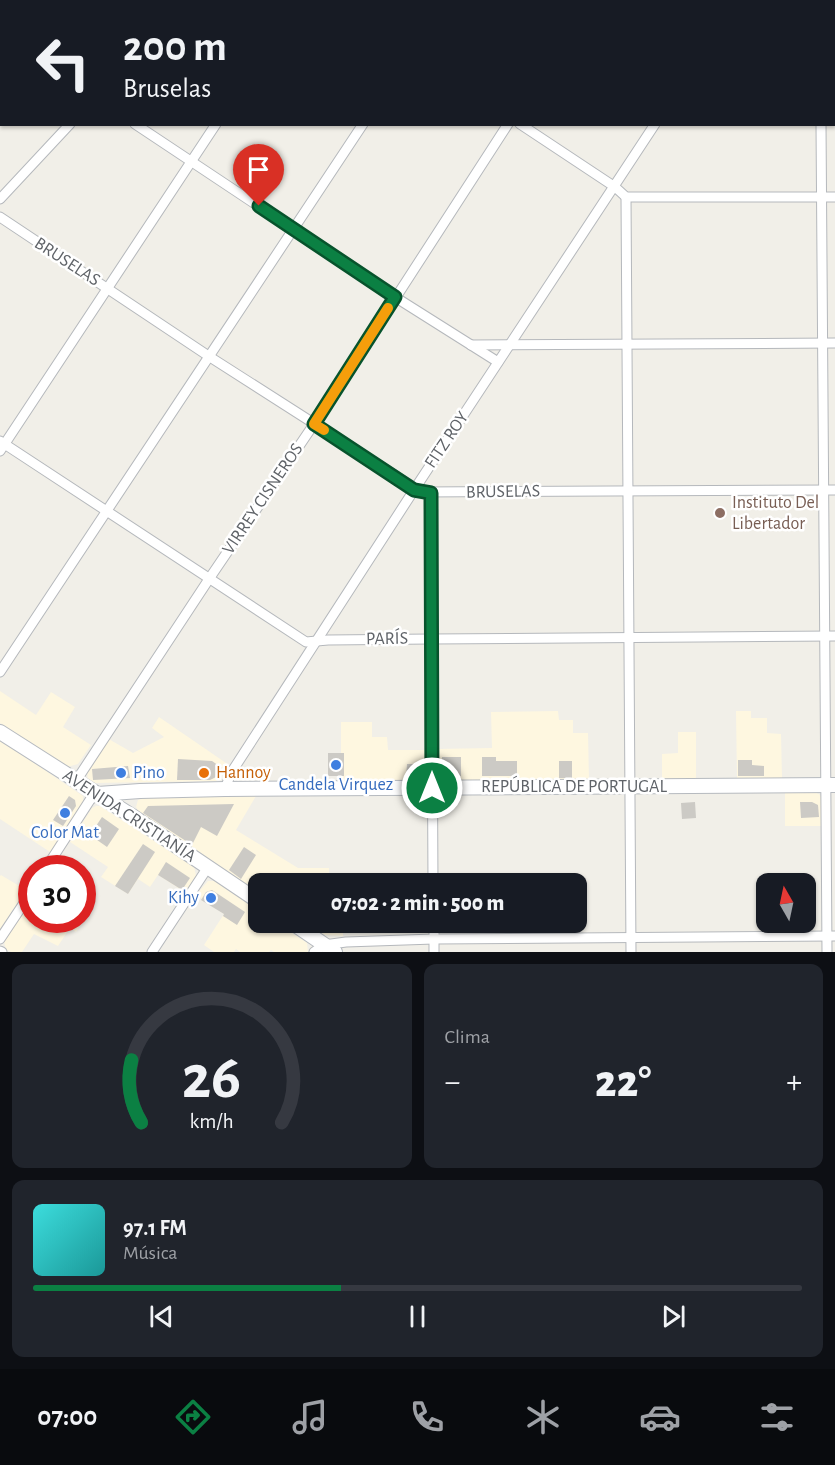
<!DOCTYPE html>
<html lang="es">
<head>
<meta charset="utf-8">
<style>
  :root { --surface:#171b24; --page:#20242c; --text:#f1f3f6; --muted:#9ea1a6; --line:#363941; --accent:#0b8043 }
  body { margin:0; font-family:"Alegreya Sans",sans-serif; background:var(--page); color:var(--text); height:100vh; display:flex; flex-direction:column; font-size:22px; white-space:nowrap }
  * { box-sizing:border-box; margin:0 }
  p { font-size:20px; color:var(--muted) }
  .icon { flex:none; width:33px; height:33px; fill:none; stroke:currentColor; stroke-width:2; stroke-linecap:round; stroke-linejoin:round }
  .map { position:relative; height:952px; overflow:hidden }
  .side { display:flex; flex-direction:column; gap:12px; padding:12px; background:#0d0f14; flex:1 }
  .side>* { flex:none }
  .top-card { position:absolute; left:0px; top:0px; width:836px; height:126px; box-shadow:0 2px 4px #0004; background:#171b24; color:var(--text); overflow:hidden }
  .needle { width:39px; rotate:351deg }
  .controls { position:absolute; left:756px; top:873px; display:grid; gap:12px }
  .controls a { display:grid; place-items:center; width:60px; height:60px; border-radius:12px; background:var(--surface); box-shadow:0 2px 4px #0004; font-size:30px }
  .speed { position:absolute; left:18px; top:855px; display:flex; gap:12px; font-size:30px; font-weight:700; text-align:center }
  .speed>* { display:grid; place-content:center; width:78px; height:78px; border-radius:50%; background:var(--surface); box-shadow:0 2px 4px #0004; line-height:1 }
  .speed .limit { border:9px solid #d22; background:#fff; color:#111 }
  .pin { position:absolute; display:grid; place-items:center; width:51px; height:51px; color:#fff; margin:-62px -26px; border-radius:50% 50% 50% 0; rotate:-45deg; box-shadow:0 0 6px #0007 }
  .pin .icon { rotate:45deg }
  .me { position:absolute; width:66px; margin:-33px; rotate:0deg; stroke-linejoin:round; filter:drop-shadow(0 0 4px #0008) }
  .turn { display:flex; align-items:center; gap:21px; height:126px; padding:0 24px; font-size:27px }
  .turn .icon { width:78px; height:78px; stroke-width:2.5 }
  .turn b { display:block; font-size:42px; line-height:51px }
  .big { font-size:45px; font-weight:800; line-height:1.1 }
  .side .widget { flex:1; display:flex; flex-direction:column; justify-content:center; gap:9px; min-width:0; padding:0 21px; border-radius:12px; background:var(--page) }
  .side .dial { align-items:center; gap:0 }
  .dial svg { height:156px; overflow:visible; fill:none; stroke:var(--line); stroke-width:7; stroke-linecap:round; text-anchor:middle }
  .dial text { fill:var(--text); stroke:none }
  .song { display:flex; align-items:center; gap:18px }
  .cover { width:72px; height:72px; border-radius:9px; background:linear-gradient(135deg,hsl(180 70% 55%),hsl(180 70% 35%)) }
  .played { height:6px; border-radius:3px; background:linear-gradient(90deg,var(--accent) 40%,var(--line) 40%) }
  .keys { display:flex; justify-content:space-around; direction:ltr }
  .heat { display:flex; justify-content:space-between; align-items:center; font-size:33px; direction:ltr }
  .side .tiles { flex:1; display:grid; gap:12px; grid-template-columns:1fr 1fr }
  .widget:last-child { grid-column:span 2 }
  .trip { position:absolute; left:248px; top:873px; width:339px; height:60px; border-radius:12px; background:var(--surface); box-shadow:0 2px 4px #0004; font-weight:800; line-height:60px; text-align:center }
  .dock { display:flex; height:96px; justify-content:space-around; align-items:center; background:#090b0e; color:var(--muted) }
  .dock .icon { width:42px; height:42px }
  .dock .current { color:var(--accent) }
  .dock b { font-size:27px; color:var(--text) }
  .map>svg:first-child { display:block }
  .commercial { fill:#fef7e0 }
  .building { fill:#cccac5 }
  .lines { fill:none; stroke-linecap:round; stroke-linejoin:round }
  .street-casing { stroke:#b5b8bc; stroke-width:11 }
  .secondary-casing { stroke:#b6babf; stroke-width:16 }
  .street { stroke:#fff; stroke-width:9 }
  .secondary { stroke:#fff; stroke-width:14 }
  .route-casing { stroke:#07532c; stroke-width:15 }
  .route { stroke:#0b8043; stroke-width:10 }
  .slow { stroke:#f59e0b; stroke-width:10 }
  .education-dot { fill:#8d6e63; stroke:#fff; stroke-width:2 }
  .shop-dot { fill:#3f7fe0; stroke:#fff; stroke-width:2 }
  .food-dot { fill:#e8710a; stroke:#fff; stroke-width:2 }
  .labels { text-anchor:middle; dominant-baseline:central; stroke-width:5; stroke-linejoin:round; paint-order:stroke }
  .street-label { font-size:18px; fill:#5f6368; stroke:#fff }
  .education-label { font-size:18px; fill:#785e54; stroke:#fff; text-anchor:start }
  .shop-label { font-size:18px; fill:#366cbe; stroke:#fff }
  .food-label { font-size:18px; fill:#c56008; stroke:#fff; text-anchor:start }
</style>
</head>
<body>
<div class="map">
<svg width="835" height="952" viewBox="0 0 835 952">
  <rect width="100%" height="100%" fill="#f1efe8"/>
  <g class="commercial">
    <polygon points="0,691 36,715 51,692 75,707 63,727 91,745 78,764 67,767 0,723"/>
    <polygon points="558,711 559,720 573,720 573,733 588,733 589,780 445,782 438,777 436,749 492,748 491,712"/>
    <polygon points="736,711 751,711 751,718 767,718 767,733 781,734 782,778 737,779"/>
    <polygon points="159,717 229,765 220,779 216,781 93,783 88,780 87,771 107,738 133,753 164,737 152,728"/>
    <polygon points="341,722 372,722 372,737 387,737 388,750 427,750 426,779 423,781 341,781"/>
    <polygon points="678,732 696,732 696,779 662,779 662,754 678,753"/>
    <polygon points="0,740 83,796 83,803 50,852 0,819"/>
    <polygon points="785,792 814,792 819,794 822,798 822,826 785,826"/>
    <polygon points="256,796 236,830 298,868 329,868 329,883 258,884 258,892 139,812 136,807 138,800 149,797"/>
    <polygon points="96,806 100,806 194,866 196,876 186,893 158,875 150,887 138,879 128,894 101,877 108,867 70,842 92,808"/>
    <polygon points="1,875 26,890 0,929 0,876"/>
    <polygon points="208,881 215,881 258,910 258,922 277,923 307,943 308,952 274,952 271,950 269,952 240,952 236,949 234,952 214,952 204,945 224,914 196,895"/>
    <polygon points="31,902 32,920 82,920 83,903 91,908 76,932 70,928 58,946 34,934 22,952 11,952 6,949 4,942"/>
    <polygon points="303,923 343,923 343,936 325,935"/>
  </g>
  <g class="building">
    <rect x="328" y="753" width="16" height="23"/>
    <polygon points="442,757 461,757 461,776 446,776 442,769"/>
    <polygon points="482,757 496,757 496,761 517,761 517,776 482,776"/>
    <polygon points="178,759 212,761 222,768 216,777 210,780 177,780"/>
    <polygon points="738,760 752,760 752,765 764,766 764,776 738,776"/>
    <rect x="559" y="761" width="13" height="17"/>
    <polygon points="407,764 425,764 424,773 419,778 406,778"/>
    <polygon points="128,766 130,778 93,780 92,769"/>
    <polygon points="69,796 75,800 76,806 63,826 53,820"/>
    <polygon points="695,802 696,818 682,819 681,803"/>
    <polygon points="800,802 812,802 818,805 819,817 801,818"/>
    <polygon points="234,804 217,836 201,827 192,845 143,813 148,806"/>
    <polygon points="102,817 119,829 107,847 90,835"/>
    <polygon points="143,844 155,852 128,894 115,886"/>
    <polygon points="244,847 256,855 241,879 229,870"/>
    <polygon points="166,862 190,878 182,890 158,875"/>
    <polygon points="212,890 245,912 237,925 223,916 224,914 201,900 206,892"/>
  </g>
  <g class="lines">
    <g class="street-casing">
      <g id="street">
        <polyline points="108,0 110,2"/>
        <polyline points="331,0 333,2"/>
        <polyline points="645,0 648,2"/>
        <polyline points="820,0 820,2"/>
        <polyline points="159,2 160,0"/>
        <polyline points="297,2 298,0"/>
        <polyline points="444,2 445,0"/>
        <polyline points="589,2 590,0"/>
        <polyline points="734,2 735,0"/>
        <polyline points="834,50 835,50"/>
        <polyline points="135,124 395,297 498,362"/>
        <polyline points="520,124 615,187 626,197 835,197"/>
        <polyline points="821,124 827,952"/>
        <polyline points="626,197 631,952"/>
        <polyline points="0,199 70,124"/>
        <polyline points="0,217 210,357 421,492 835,490"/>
        <polyline points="471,345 835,343"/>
        <polyline points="0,441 306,642 328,640 431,639 835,636"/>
        <polyline points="0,451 216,124"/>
        <polyline points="431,493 433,884"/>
        <polyline points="0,672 363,124"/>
        <polyline points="76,781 209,579 314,424 508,124"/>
        <polyline points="225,789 231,773 414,490 655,124"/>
        <polyline points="46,868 90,800 98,794"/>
        <polyline points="434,922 434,952"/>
        <polyline points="0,939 32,891"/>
        <polyline points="0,951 2,952"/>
        <polyline points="152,952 208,867"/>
        <polyline points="314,952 324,945 346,942 434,939 835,936"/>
      </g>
    </g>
    <g class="secondary-casing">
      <g id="secondary">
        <polyline points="0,732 132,816 258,901"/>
        <polyline points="98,794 140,791 225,789 835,785"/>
        <polyline points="291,922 335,952"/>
      </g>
    </g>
    <use href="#street" class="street"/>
    <use href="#secondary" class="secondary"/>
  </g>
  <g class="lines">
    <g class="route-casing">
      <polyline id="route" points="259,206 395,297 314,424 414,490 431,493 432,788"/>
    </g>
    <use href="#route" class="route"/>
    <polyline class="slow" points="324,430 314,424 388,308"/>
  </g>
  <circle class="education-dot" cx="720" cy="513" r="6"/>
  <g class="shop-dot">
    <circle cx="336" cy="765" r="6"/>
    <circle cx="121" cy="773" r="6"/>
    <circle cx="65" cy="813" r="6"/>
    <circle cx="211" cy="898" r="6"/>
  </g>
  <circle class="food-dot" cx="204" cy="773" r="6"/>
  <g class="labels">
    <g class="street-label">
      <text transform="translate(67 262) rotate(33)">BRUSELAS</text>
      <text transform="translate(447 440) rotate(-56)">FITZ ROY</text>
      <text transform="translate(503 492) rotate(-1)">BRUSELAS</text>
      <text transform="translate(263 499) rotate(-56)">VIRREY CISNEROS</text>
      <text transform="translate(387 639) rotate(-1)">PARÍS</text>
      <text x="574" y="787">REPÚBLICA DE PORTUGAL</text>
      <text transform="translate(129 816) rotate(33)">AVENIDA CRISTIANÍA</text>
    </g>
    <g class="education-label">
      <text x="732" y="503">Instituto Del<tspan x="732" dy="21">Libertador</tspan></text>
    </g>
    <g class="shop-label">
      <text x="133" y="773" text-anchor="start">Pino</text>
      <text x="336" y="785">Candela Virquez</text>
      <text x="65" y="833">Color Mat</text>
      <text x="199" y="898" text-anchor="end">Kihy</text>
    </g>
    <g class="food-label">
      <text x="216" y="773">Hannoy</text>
    </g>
  </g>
</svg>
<div class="controls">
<a><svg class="needle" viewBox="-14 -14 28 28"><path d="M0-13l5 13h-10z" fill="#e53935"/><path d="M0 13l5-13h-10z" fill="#9ea1a6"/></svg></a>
</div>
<div class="speed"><div class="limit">30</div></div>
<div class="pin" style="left:259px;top:206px;background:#d93025"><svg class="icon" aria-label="arrive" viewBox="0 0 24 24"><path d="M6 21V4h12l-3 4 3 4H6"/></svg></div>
<svg class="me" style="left:432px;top:788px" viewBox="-20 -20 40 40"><circle r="17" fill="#0b8043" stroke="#fff" stroke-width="3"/><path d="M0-11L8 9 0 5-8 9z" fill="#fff"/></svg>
<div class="trip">07:02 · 2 min · 500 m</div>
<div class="top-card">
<div class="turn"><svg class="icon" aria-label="left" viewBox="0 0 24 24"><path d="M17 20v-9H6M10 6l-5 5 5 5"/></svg><div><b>200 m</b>Bruselas</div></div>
</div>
</div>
<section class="side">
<div class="tiles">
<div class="widget dial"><svg viewBox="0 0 100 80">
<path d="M14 69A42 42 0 1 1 86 69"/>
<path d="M14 69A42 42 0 0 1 9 37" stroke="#0b8043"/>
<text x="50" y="56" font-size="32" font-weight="700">26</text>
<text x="50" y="72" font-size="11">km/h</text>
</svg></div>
<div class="widget"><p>Clima</p>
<div class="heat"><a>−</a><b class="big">22°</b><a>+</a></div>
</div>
<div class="widget">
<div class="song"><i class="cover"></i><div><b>97.1 FM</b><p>Música</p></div></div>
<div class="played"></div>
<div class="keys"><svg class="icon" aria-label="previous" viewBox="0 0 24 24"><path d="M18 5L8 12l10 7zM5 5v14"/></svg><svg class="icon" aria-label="pause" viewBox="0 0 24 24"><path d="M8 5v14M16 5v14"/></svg><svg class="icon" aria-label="next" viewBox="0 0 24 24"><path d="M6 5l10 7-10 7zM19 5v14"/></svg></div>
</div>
</div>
</section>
<nav class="dock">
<b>07:00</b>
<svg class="icon current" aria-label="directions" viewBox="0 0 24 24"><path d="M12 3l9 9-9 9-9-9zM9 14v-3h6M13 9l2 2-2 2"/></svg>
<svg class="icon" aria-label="music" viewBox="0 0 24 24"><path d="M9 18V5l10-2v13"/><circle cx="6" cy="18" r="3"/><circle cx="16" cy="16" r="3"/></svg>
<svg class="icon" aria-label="phone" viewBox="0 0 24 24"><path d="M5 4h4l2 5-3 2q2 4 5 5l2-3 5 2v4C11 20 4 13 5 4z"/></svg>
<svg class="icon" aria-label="climate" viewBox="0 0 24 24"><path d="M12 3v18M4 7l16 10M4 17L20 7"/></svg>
<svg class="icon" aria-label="car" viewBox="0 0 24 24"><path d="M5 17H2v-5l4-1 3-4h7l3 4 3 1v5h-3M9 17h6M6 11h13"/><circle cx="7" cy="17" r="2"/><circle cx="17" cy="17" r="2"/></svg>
<svg class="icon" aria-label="filters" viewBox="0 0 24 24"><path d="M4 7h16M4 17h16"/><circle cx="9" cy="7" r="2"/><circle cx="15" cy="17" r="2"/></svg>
</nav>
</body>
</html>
